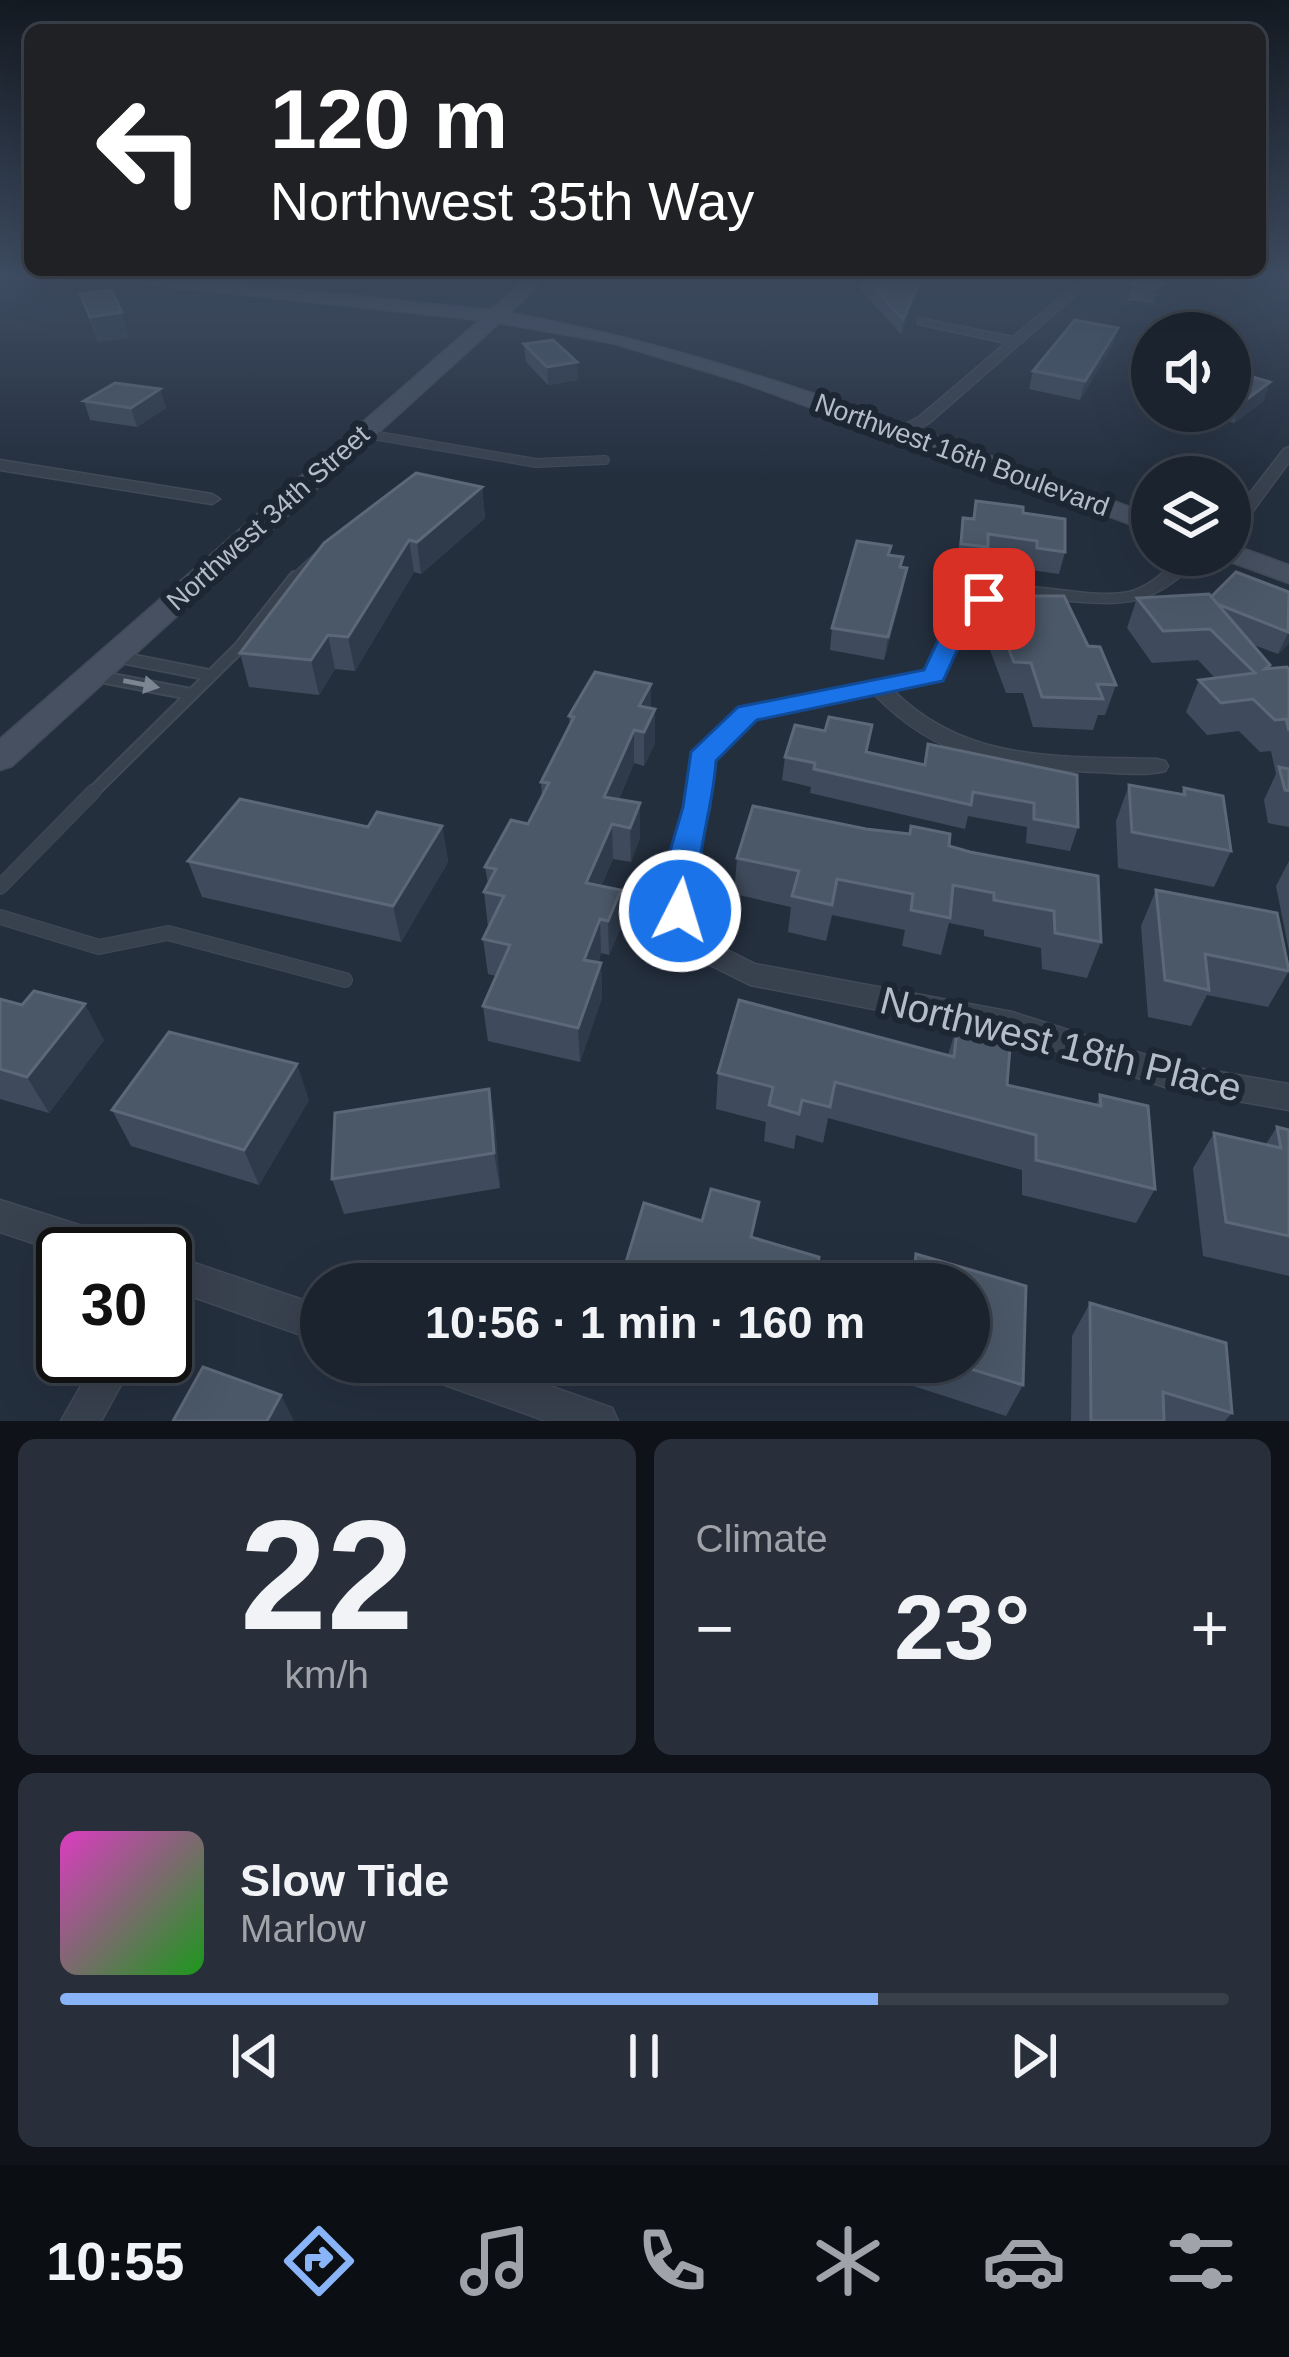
<!DOCTYPE html>
<html lang="en">
<head>
<meta charset="utf-8">
<style>
  :root { --surface:#1b232e; --page:#282f3a; --text:#f1f3f6; --muted:#a0a4aa; --line:#39404a; --accent:#8ab4f8 }
  body { margin:0; font-family:Arial,sans-serif; background:var(--page); color:var(--text); height:100vh; display:flex; flex-direction:column; font-size:45px; white-space:nowrap }
  * { box-sizing:border-box; margin:0 }
  p { font-size:39px; color:var(--muted) }
  .icon { flex:none; width:66px; height:66px; fill:none; stroke:currentColor; stroke-width:2; stroke-linecap:round; stroke-linejoin:round }
  .map { position:relative; height:1421px; overflow:hidden }
  .sheet { display:flex; flex-direction:column; gap:18px; padding:18px; background:#0f1319; flex:1 }
  .sheet>* { flex:none }
  .hud { position:absolute; left:24px; top:24px; width:1242px; height:252px; border-radius:18px; box-shadow:0 12px 48px #0002,0 0 0 3px var(--line); background:#202124; color:#fff; overflow:hidden }
  .buttons { position:absolute; left:1131px; top:312px; display:grid; gap:24px }
  .buttons a { display:grid; place-items:center; width:120px; height:120px; border-radius:50%; background:var(--surface); box-shadow:0 12px 48px #0002,0 0 0 3px var(--line); font-size:60px }
  .speed { position:absolute; left:36px; top:1227px; display:flex; gap:24px; font-size:60px; font-weight:700; text-align:center }
  .speed>* { display:grid; place-content:center; width:156px; height:156px; border-radius:50%; background:var(--surface); box-shadow:0 12px 48px #0002,0 0 0 3px var(--line); line-height:1 }
  .speed .limit { border:6px solid #111; border-radius:18px; background:#fff; color:#111 }
  .pin { position:absolute; display:grid; place-items:center; width:102px; height:102px; color:#fff; margin:-51px; border-radius:24px; box-shadow:0 6px 18px #0006 }
  .me { position:absolute; width:132px; margin:-66px; rotate:5deg; stroke-linejoin:round; filter:drop-shadow(0 0 9px #0008) }
  .turn { display:flex; align-items:center; gap:42px; height:252px; padding:0 48px; font-size:54px }
  .turn .icon { width:156px; height:156px; stroke-width:2.5 }
  .turn b { display:block; font-size:84px; line-height:102px }
  .big { font-size:90px; font-weight:800; line-height:1.1 }
  .sheet .widget { flex:1; display:flex; flex-direction:column; justify-content:center; gap:18px; min-width:0; padding:0 42px; border-radius:18px; background:var(--page) }
  .sheet .dial { align-items:center; gap:0 }
  .dial b { font-size:156px; line-height:1 }
  .song { display:flex; align-items:center; gap:36px }
  .cover { width:144px; height:144px; border-radius:18px; background:linear-gradient(135deg,hsl(310 70% 55%),hsl(120 70% 35%)) }
  .played { height:12px; border-radius:6px; background:linear-gradient(90deg,var(--accent) 70%,var(--line) 70%) }
  .keys { display:flex; justify-content:space-around; direction:ltr }
  .heat { display:flex; justify-content:space-between; align-items:center; font-size:66px; direction:ltr }
  .sheet .tiles { flex:1; display:grid; gap:18px; grid-template-columns:1fr 1fr }
  .widget:last-child { grid-column:span 2 }
  .trip { position:absolute; left:300px; top:1263px; width:690px; height:120px; border-radius:60px; background:var(--surface); box-shadow:0 12px 48px #0002,0 0 0 3px var(--line); font-weight:800; line-height:120px; text-align:center }
  .tabs { display:flex; height:192px; justify-content:space-around; align-items:center; background:#0b0e12; color:var(--muted) }
  .tabs .icon { width:84px; height:84px }
  .tabs .active { color:var(--accent) }
  .tabs b { font-size:54px; color:var(--text) }
  .map>svg:first-child { display:block }
  .lines { fill:none; stroke-linecap:round; stroke-linejoin:round }
  .service-far2-casing { stroke:#414a57; stroke-width:10 }
  .service-far1-casing { stroke:#414a57; stroke-width:14 }
  .service-casing { stroke:#414a57; stroke-width:16 }
  .minor-casing { stroke:#414a57; stroke-width:3 }
  .secondary-casing { stroke:#414a57; stroke-width:3 }
  .service-far2 { stroke:#38414e; stroke-width:8 }
  .service-far1 { stroke:#38414e; stroke-width:10 }
  .service { stroke:#38414e; stroke-width:14 }
  .minor { fill:#38414e; fill-rule:evenodd }
  .secondary { fill:#465061; fill-rule:evenodd }
  .wall { fill:#3f4b5c }
  .shaded-wall { fill:#2f3b4b }
  .building { fill:#4b5868; stroke:#5c6777; stroke-width:3 }
  .oneway { fill:#7c8592 }
  .route { fill:#1a73e8; stroke:#114b97; stroke-width:3 }
  .labels { text-anchor:middle; dominant-baseline:central; stroke-width:12; stroke-linejoin:round; paint-order:stroke }
  .far-street-label { font-size:27px; fill:#b4bcc9; stroke:#1d2633 }
  .near-street-label { font-size:39px; fill:#b4bcc9; stroke:#1d2633 }
</style>
</head>
<body>
<div class="map">
<svg width="1289" height="1421" viewBox="0 0 1289 1421">
  <rect width="100%" height="100%" fill="#242f3e"/>
  <g class="lines">
    <g class="service-far2-casing">
      <g id="service-far2">
        <polyline points="367,434 536,463 605,460"/>
        <polyline points="292,580 318,556"/>
      </g>
    </g>
    <g class="service-far1-casing">
      <g id="service-far1">
        <polyline points="118,657 209,675"/>
        <polyline points="96,676 190,694"/>
        <polyline points="90,795 239,648 295,577"/>
      </g>
    </g>
    <g class="service-casing">
      <g id="service">
        <polyline points="0,887 93,792"/>
        <polyline points="0,917 99,947 168,933 345,980"/>
      </g>
    </g>
    <g class="minor-casing">
      <g id="minor">
        <polygon points="1083,279 1094,279 929,423 904,436 894,436 894,430 919,417 1006,343 918,324 918,318 1013,337"/>
        <polygon points="1289,447 1289,462 1236,534 1230,535 1230,519 1284,449"/>
        <polygon points="0,460 212,494 220,499 212,504 0,470"/>
        <path d="M1183 555H1203C1142 621 1108 600 1029 599 1014 599 995 599 982 607 958 621 955 658 941 680L893 690C966 764 1061 756 1157 759L1165 761 1168 766 1165 771C1144 776 1120 773 1099 772 1007 769 940 763 874 694L755 718 713 761 710 807 696 858 693 911 707 940 755 964 1012 1012 1174 1064 1289 1084V1110L1174 1090 1012 1036 750 985 688 954 667 911 672 858 686 807 694 754 741 708 926 671C936 652 941 628 955 611 997 563 1076 603 1129 592 1150 587 1167 569 1183 555Z"/>
        <polygon points="0,1200 117,1237 129,1242 134,1254 66,1254 0,1232"/>
        <polygon points="165,1253 321,1306 321,1342 165,1287"/>
        <polygon points="98,1356 137,1356 101,1421 61,1421"/>
        <polygon points="412,1362 482,1362 612,1408 618,1421 546,1421 417,1375"/>
      </g>
    </g>
    <g class="secondary-casing">
      <g id="secondary">
        <path d="M134 279H188L491 310 527 279H545L510 313C731 353 941 440 1152 515V532L738 381 613 343 499 323 12 766 0 770V739L480 320 143 284Z"/>
        <polygon points="1230,544 1289,565 1289,583 1220,558 1230,555"/>
      </g>
    </g>
    <use href="#service-far2" class="service-far2"/>
    <use href="#service-far1" class="service-far1"/>
    <use href="#service" class="service"/>
    <use href="#minor" class="minor"/>
    <use href="#secondary" class="secondary"/>
  </g>
  <g class="wall">
    <polygon points="859,279 921,279 920,287 901,334 858,287"/>
    <polygon points="1170,279 1154,304 1128,300 1132,284"/>
    <polygon points="80,294 129,337 98,342"/>
    <polygon points="1118,328 1113,345 1080,400 1029,389 1033,371"/>
    <polygon points="524,344 577,362 578,380 548,385 526,362"/>
    <polygon points="1230,376 1264,401 1234,423 1204,414 1205,411 1230,411"/>
    <polygon points="160,389 166,408 137,427 90,420 84,401"/>
    <polygon points="482,487 485,518 421,574 414,572 355,671 335,669 319,695 249,687 240,653"/>
    <polygon points="976,501 1023,513 1065,552 1059,574 1031,570 1032,562 986,556 983,569 956,565 963,518 972,519"/>
    <polygon points="889,555 903,557 901,567 903,590 884,660 830,650 832,628"/>
    <polygon points="1289,592 1289,643 1278,654 1251,644 1268,669 1289,669 1289,827 1268,823 1264,800 1276,774 1271,751 1260,752 1239,731 1207,735 1186,712 1199,680 1215,678 1198,660 1152,663 1127,628 1137,598 1211,597"/>
    <polygon points="1014,596 1088,646 1116,685 1105,715 1098,715 1093,730 1033,727 1023,693 1006,693 990,650 997,620 1008,620"/>
    <polygon points="651,708 655,743 644,766 634,763 619,799 640,838 631,862 613,859 601,886 621,890 622,925 609,955 601,953 598,963 601,963 602,998 580,1062 488,1041 483,1006 496,976 488,974 483,939 488,927 484,892 488,884 485,867 528,824 542,796 541,782 570,726 569,716"/>
    <polygon points="928,744 1078,827 1070,851 1026,843 1027,827 968,816 965,829 810,793 811,787 782,780 785,757 867,753 924,765"/>
    <polygon points="1129,785 1181,794 1184,788 1231,851 1214,887 1118,868 1116,821"/>
    <polygon points="442,826 448,862 401,942 202,897 188,861 368,827"/>
    <polygon points="949,846 1101,942 1087,978 1042,969 1041,948 984,936 984,930 949,923 941,955 902,946 905,930 832,915 826,941 788,932 791,907 734,894 737,858"/>
    <polygon points="1289,861 1289,951 1276,886"/>
    <polygon points="1156,890 1289,971 1268,1007 1207,995 1191,1026 1148,1017 1141,926"/>
    <polygon points="0,999 104,1040 49,1113 0,1099"/>
    <polygon points="958,1022 1007,1085 1096,1105 1100,1095 1155,1189 1136,1223 1022,1195 1022,1170 828,1118 823,1143 796,1135 794,1149 764,1141 766,1122 716,1109 718,1073 948,1055"/>
    <polygon points="489,1089 495,1124 500,1188 344,1214 332,1179"/>
    <polygon points="309,1100 259,1185 131,1146 112,1110"/>
    <polygon points="1277,1127 1289,1130 1289,1276 1203,1256 1193,1168 1214,1133 1266,1144"/>
    <polygon points="702,1221 754,1238 815,1284 623,1284 623,1272"/>
    <polygon points="916,1254 1026,1286 1023,1385 1006,1416 864,1370 865,1362 969,1362 969,1284 906,1284"/>
    <polygon points="1090,1303 1232,1413 1225,1421 1071,1421 1072,1336"/>
  </g>
  <g class="shaded-wall">
    <polygon points="920,279 920,287 901,334 903,319"/>
    <polygon points="1028,279 1040,279 1025,291"/>
    <polygon points="1165,279 1170,279 1154,304 1158,288"/>
    <polygon points="122,312 129,337 98,342 90,317"/>
    <polygon points="1118,328 1113,345 1080,400 1085,381"/>
    <polygon points="577,362 578,380 548,385 547,367"/>
    <polygon points="1270,382 1264,401 1234,423 1240,404"/>
    <polygon points="160,389 166,408 137,427 131,408"/>
    <polygon points="482,487 485,518 421,574 417,542"/>
    <polygon points="409,540 414,572 355,671 348,637"/>
    <polygon points="907,568 903,590 884,660 888,637"/>
    <polygon points="1289,631 1289,643 1278,654"/>
    <polygon points="328,635 335,669 319,695 311,660"/>
    <polygon points="651,684 651,717 639,706"/>
    <polygon points="655,709 655,743 644,766 644,732"/>
    <polygon points="634,730 634,763 605,831 604,797"/>
    <polygon points="640,803 640,838 631,862 630,828"/>
    <polygon points="612,824 613,859 587,917 586,883"/>
    <polygon points="442,826 448,862 401,942 393,906"/>
    <polygon points="621,890 622,925 609,955 608,921"/>
    <polygon points="600,919 601,953 586,995 584,960"/>
    <polygon points="601,963 602,998 580,1062 578,1028"/>
    <polygon points="85,1004 104,1040 49,1113 27,1077"/>
    <polygon points="297,1064 309,1100 259,1185 244,1150"/>
    <polygon points="489,1089 495,1124 500,1188 494,1153"/>
    <polygon points="281,1395 294,1421 267,1421"/>
  </g>
  <g class="building">
    <polygon points="865,279 920,279 903,319"/>
    <polygon points="1136,279 1165,279 1158,288 1132,284"/>
    <polygon points="111,290 122,312 90,317 80,294"/>
    <polygon points="1075,320 1118,328 1085,381 1033,371"/>
    <polygon points="553,340 577,362 547,367 524,344"/>
    <polygon points="1235,372 1270,382 1240,404 1230,401 1230,376"/>
    <polygon points="115,383 160,389 131,408 84,401"/>
    <polygon points="416,473 482,487 417,542 409,540 348,637 328,635 311,660 240,653 324,543"/>
    <polygon points="976,501 1023,507 1023,513 1065,519 1065,552 1037,548 1037,541 988,534 988,547 961,544 963,518 974,519"/>
    <polygon points="857,541 891,546 888,555 903,557 900,567 907,568 888,637 832,628"/>
    <polygon points="1236,572 1289,592 1288,632 1217,604 1211,597"/>
    <polygon points="1209,594 1270,665 1265,669 1287,667 1289,669 1289,731 1286,719 1275,720 1253,699 1221,703 1199,680 1255,673 1210,629 1163,631 1137,598"/>
    <polygon points="1014,596 1064,596 1088,646 1100,647 1116,685 1097,684 1103,699 1042,697 1031,663 1014,662 997,620 1024,620"/>
    <polygon points="595,672 651,684 639,706 655,709 644,732 634,730 604,797 640,803 630,828 612,824 586,883 621,890 608,921 600,919 584,960 601,963 578,1028 483,1006 510,945 483,939 504,896 484,892 496,869 485,867 511,820 528,824 549,783 541,782 574,717 569,716"/>
    <polygon points="829,717 872,725 866,752 925,765 928,744 1077,775 1078,827 1034,819 1034,803 973,792 971,805 814,769 815,763 785,757 795,725 825,731"/>
    <polygon points="1279,767 1289,769 1289,791 1285,790"/>
    <polygon points="1129,785 1185,795 1184,788 1223,796 1231,851 1132,832"/>
    <polygon points="240,799 368,827 377,812 442,826 393,906 188,861"/>
    <polygon points="753,806 866,829 910,834 911,826 950,834 949,846 970,852 1098,876 1101,942 1055,933 1054,911 994,900 994,893 953,885 950,918 911,910 913,894 837,879 832,905 792,896 799,871 737,858"/>
    <polygon points="1156,890 1277,913 1289,971 1205,954 1209,990 1165,980"/>
    <polygon points="34,991 85,1004 27,1077 0,1069 0,999 22,1005"/>
    <polygon points="739,1000 954,1057 958,1022 1011,1035 1007,1085 1101,1106 1100,1095 1148,1106 1155,1189 1036,1160 1036,1135 835,1082 830,1107 802,1100 799,1114 769,1105 773,1087 718,1073"/>
    <polygon points="169,1032 297,1064 244,1150 112,1110"/>
    <polygon points="489,1089 494,1153 332,1179 335,1113"/>
    <polygon points="1277,1127 1289,1130 1289,1236 1226,1222 1214,1133 1281,1148"/>
    <polygon points="711,1189 759,1202 751,1237 819,1257 815,1284 661,1284 623,1272 644,1203 702,1221"/>
    <polygon points="916,1254 1026,1286 1023,1385 948,1362 969,1362 969,1284 913,1284"/>
    <polygon points="1090,1303 1226,1343 1232,1413 1163,1392 1164,1421 1091,1421"/>
    <polygon points="203,1367 281,1395 267,1421 173,1421"/>
  </g>
  <defs><path id="oneway-solid" d="M-6-.8H1V-3.2L6.5 0L1 3.2V.8H-6Z" transform="scale(3)"/></defs>
  <use class="oneway" href="#oneway-solid" transform="translate(141 684) rotate(11)"/>
  <linearGradient id="sky" x2="0" y2="1"><stop stop-color="#141a22"/><stop offset="0.58" stop-color="#3f4d63"/><stop offset="1" stop-color="#3f4d63" stop-opacity="0"/></linearGradient>
  <rect width="1289" height="477" fill="url(#sky)"/>
  <path class="route" d="M984 592 996 599 972 618 943 681 757 720 716 761C714 796 704 827 700 861 697 880 702 902 692 920L680 924 669 920 664 911 668 858 683 807 691 752 738 707 924 670 953 609Z"/>
  <g class="labels">
    <g class="far-street-label">
      <text transform="translate(962 455) rotate(20)">Northwest 16th Boulevard</text>
      <text transform="translate(268 518) rotate(-42)">Northwest 34th Street</text>
    </g>
    <g class="near-street-label">
      <text transform="translate(1061 1044) rotate(14)">Northwest 18th Place</text>
    </g>
  </g>
</svg>
<div class="buttons">
<a><svg class="icon" aria-label="sound" viewBox="0 0 24 24"><path d="M4 9h4l5-4v14l-5-4H4zM17 9q2 3 0 6"/></svg></a>
<a><svg class="icon" aria-label="layers" viewBox="0 0 24 24"><path d="M12 4l9 5-9 5-9-5zM3 14l9 5 9-5"/></svg></a>
</div>
<div class="speed"><div class="limit">30</div></div>
<div class="pin" style="left:984px;top:599px;background:#d93025"><svg class="icon" aria-label="arrive" viewBox="0 0 24 24"><path d="M6 21V4h12l-3 4 3 4H6"/></svg></div>
<svg class="me" style="left:680px;top:911px" viewBox="-20 -20 40 40"><circle r="17" fill="#1a73e8" stroke="#fff" stroke-width="3"/><path d="M0-11L8 9 0 5-8 9z" fill="#fff"/></svg>
<div class="trip">10:56 · 1 min · 160 m</div>
<div class="hud">
<div class="turn"><svg class="icon" aria-label="left" viewBox="0 0 24 24"><path d="M17 20v-9H6M10 6l-5 5 5 5"/></svg><div><b>120 m</b>Northwest 35th Way</div></div>
</div>
</div>
<section class="sheet">
<div class="tiles">
<div class="widget dial"><b>22</b><p>km/h</p></div>
<div class="widget"><p>Climate</p>
<div class="heat"><a>−</a><b class="big">23°</b><a>+</a></div>
</div>
<div class="widget">
<div class="song"><i class="cover"></i><div><b>Slow Tide</b><p>Marlow</p></div></div>
<div class="played"></div>
<div class="keys"><svg class="icon" aria-label="previous" viewBox="0 0 24 24"><path d="M18 5L8 12l10 7zM5 5v14"/></svg><svg class="icon" aria-label="pause" viewBox="0 0 24 24"><path d="M8 5v14M16 5v14"/></svg><svg class="icon" aria-label="next" viewBox="0 0 24 24"><path d="M6 5l10 7-10 7zM19 5v14"/></svg></div>
</div>
</div>
</section>
<nav class="tabs">
<b>10:55</b>
<svg class="icon active" aria-label="directions" viewBox="0 0 24 24"><path d="M12 3l9 9-9 9-9-9zM9 14v-3h6M13 9l2 2-2 2"/></svg>
<svg class="icon" aria-label="music" viewBox="0 0 24 24"><path d="M9 18V5l10-2v13"/><circle cx="6" cy="18" r="3"/><circle cx="16" cy="16" r="3"/></svg>
<svg class="icon" aria-label="phone" viewBox="0 0 24 24"><path d="M5 4h4l2 5-3 2q2 4 5 5l2-3 5 2v4C11 20 4 13 5 4z"/></svg>
<svg class="icon" aria-label="climate" viewBox="0 0 24 24"><path d="M12 3v18M4 7l16 10M4 17L20 7"/></svg>
<svg class="icon" aria-label="car" viewBox="0 0 24 24"><path d="M5 17H2v-5l4-1 3-4h7l3 4 3 1v5h-3M9 17h6M6 11h13"/><circle cx="7" cy="17" r="2"/><circle cx="17" cy="17" r="2"/></svg>
<svg class="icon" aria-label="filters" viewBox="0 0 24 24"><path d="M4 7h16M4 17h16"/><circle cx="9" cy="7" r="2"/><circle cx="15" cy="17" r="2"/></svg>
</nav>
</body>
</html>
